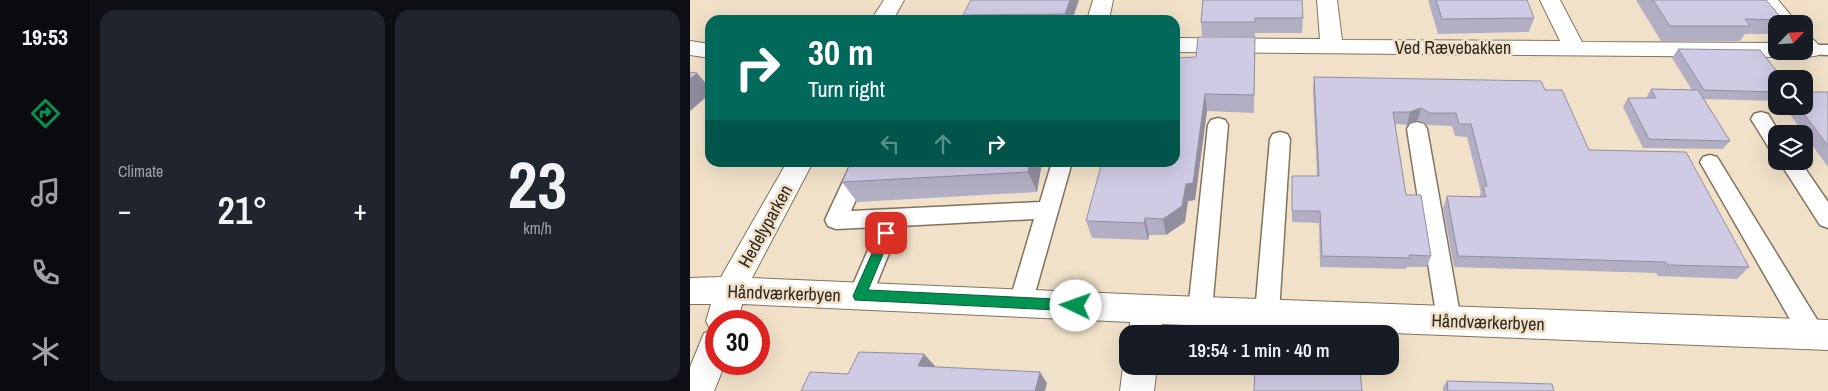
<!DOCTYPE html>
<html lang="en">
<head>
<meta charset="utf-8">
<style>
  :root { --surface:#171b24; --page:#20242c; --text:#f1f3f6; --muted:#9ea1a6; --accent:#049252 }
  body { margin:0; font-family:"Archivo Narrow",sans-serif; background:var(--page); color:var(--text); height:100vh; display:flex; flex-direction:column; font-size:19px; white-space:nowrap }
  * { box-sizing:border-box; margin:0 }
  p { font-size:16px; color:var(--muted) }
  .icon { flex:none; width:28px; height:28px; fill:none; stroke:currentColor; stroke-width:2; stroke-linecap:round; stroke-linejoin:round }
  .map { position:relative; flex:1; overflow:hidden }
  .sheet { display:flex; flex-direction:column; gap:10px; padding:10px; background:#0d0f14; width:600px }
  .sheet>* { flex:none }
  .top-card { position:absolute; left:15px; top:15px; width:475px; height:152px; border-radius:15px; box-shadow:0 5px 20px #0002; background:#00695c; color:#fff; overflow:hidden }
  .needle { width:32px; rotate:65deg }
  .buttons { position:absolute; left:1078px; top:15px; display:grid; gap:10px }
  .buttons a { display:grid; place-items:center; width:45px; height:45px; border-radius:10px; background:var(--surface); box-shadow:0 5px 20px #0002; font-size:25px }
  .speed { position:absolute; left:15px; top:310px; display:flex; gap:10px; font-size:25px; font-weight:700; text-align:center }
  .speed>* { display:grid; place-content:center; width:65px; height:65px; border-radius:50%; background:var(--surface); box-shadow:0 5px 20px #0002; line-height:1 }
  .speed .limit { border:8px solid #d22; background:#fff; color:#111 }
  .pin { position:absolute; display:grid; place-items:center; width:42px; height:42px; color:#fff; margin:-21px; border-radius:10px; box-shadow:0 2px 8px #0006 }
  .me { position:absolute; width:55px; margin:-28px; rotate:273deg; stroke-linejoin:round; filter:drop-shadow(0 0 4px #0008) }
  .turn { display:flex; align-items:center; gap:18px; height:105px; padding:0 20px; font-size:22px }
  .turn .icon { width:65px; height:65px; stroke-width:2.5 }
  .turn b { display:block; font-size:35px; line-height:42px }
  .lanes { display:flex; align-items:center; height:48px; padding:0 20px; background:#0003; justify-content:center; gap:25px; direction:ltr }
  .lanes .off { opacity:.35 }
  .big { font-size:38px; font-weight:600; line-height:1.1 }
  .sheet .widget { flex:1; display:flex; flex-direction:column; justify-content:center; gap:8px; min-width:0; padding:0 18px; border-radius:15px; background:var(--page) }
  .sheet .dial { align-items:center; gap:0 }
  .dial b { font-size:65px; line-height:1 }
  .heat { display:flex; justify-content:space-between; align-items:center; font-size:28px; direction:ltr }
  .sheet .tiles { flex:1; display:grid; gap:10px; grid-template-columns:repeat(2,1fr) }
  .trip { position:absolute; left:429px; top:325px; width:280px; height:50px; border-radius:15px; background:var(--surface); box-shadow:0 5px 20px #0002; font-weight:600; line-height:50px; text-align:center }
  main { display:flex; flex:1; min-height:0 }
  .menu { display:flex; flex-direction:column; width:90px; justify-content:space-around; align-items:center; background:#090b0e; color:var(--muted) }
  .menu .icon { width:35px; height:35px }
  .menu .active { color:var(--accent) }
  .menu b { font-size:22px; color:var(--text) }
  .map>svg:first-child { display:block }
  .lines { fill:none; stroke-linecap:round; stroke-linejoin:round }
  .lane-casing { stroke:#81735e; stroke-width:3 }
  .street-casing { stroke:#81735e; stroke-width:2 }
  .lane { fill:#fff; fill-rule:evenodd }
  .street { fill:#fff; fill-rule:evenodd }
  .wall { fill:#b2afc5 }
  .shaded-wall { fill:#918ea0 }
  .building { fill:#cfcbe5; stroke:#918ea0 }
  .route { fill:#049252; stroke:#035f35 }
  .labels { text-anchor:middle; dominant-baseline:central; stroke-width:5; stroke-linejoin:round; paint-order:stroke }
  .street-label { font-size:18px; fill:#2f2920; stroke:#f1e1c9 }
</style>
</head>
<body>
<main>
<nav class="menu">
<b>19:53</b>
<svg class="icon active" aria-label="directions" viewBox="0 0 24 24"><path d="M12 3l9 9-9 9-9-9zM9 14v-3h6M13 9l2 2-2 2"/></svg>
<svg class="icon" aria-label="music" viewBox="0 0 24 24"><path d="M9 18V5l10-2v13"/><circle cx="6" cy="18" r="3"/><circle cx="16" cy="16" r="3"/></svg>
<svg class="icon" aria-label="phone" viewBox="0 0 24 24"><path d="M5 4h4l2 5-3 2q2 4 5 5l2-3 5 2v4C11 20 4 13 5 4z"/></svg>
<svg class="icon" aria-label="climate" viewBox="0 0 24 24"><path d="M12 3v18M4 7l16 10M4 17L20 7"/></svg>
</nav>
<section class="sheet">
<div class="tiles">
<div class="widget"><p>Climate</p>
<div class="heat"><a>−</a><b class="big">21°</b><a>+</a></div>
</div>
<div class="widget dial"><b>23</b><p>km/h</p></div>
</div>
</section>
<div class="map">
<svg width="1138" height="391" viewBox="0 0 1138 391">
  <rect width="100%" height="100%" fill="#f1e1c9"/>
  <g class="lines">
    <g class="lane-casing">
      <g id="lane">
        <polygon points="1121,45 1138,45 1138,55 1115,54 1114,48"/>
        <polygon points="1071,112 1078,114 1090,134 1086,134 1086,150 1079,148 1061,119 1064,114"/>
        <polygon points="528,118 535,120 538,125 522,311 519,319 510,322 501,319 498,311 518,125 521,120"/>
        <polygon points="727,122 734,124 737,129 771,320 768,328 759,331 750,328 747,320 717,129 720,124"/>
        <polygon points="590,132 597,134 600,139 589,313 586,321 577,324 568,321 565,313 580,139 583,134"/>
        <polygon points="1020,155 1027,157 1131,326 1135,334 1131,342 1122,345 1113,342 1010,162 1013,157"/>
        <polygon points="1089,161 1110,161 1138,202 1138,228 1130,225"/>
        <polygon points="162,162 182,162 161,211 350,202 362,162 382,162 340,311 331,314 322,311 319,303 344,219 210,226 179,303 170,306 161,303 158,296 188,227 146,229 138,226 135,220"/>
      </g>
    </g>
    <g class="street-casing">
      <g id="street">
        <polygon points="194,0 214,0 203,20 181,20"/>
        <polygon points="403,0 423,0 419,20 397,20"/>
        <polygon points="627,0 647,0 652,40 870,41 850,0 870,0 892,42 1086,43 1086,51 1096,51 1094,55 1086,57 485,52 485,38 630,39"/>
        <polygon points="1067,0 1088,0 1108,24 1086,24"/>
        <path d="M1114 35C1123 38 1127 42 1132 50L1129 55C1121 57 1115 58 1110 51H1114Z"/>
        <polygon points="0,41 20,44 20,58 0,55"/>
        <polygon points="97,162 123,162 62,278 458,295 1138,320 1138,350 472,324 471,334 439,334 440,322 52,304 48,321 26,321 26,364 35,364 24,391 0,391 0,367 14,333 21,331 16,321 21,304 0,304 0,278 31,277"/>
        <polygon points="438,356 438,366 467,366 464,391 430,391 433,366"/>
      </g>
    </g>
    <use href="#lane" class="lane"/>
    <use href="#street" class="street"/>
  </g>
  <g class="wall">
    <polygon points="389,0 382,20 275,20 273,15"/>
    <polygon points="513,0 613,18 612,33 565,33 565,37 512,36 511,22"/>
    <polygon points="738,0 837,0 844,18 839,32 748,34"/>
    <polygon points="946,0 1076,0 1093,20 1090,24 1086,24 1086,29 1082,34 1055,34 1050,41 971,41"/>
    <polygon points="565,37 564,113 517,111 505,200 498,201 495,222 476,235 459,235 458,240 402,238 396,221 506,57"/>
    <polygon points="988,49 1086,79 1086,101 1014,99 1040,141 1033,149 953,148 933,107 938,98 956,98 961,89 1002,90 982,58"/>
    <polygon points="624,77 855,90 899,150 1059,267 1047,279 968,276 966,273 764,267 753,208 757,196 789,197 791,193 777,137 765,136 762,126 737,125 728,120 717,125 705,124 716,195 741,256 737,267 717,267 716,269 630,267 629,223 602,222 602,176 627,176 623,90"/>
    <polygon points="1138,92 1138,167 1094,106 1114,106"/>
    <polygon points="161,162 352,162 347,192 167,202 152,182"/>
    <polygon points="757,381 864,391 753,391 753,387"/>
  </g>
  <g class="shaded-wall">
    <polygon points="380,0 389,0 382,20 376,20 375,14"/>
    <polygon points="7,73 20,88 20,94 0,111 0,79"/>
    <polygon points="515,94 517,111 505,200 498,201 495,222 476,235 473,219 496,184"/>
    <polygon points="731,108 728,120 717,125 720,112"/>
    <polygon points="340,162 352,162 347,192 338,172"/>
    <polygon points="455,218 459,235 458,240 454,223"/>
    <polygon points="234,354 245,366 240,378 228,366"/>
    <polygon points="350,372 357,383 355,391 345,391"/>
  </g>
  <g class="building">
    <polygon points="281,0 380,0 375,14 273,15"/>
    <polygon points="513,0 612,0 613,18 565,18 565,22 511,22"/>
    <polygon points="746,0 837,0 844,18 752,19"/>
    <polygon points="963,0 1076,0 1093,20 1055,19 1060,26 980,26"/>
    <polygon points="508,37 565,37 564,95 515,94 503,183 496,184 492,206 473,219 455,218 454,223 396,221 412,162 485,162 485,58 506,57"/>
    <polygon points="988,49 1070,50 1093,79 1086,79 1086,92 1014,90"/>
    <polygon points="0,72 7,73 0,79"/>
    <polygon points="624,77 851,81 855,90 872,90 899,150 996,152 1059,267 978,265 976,262 768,256 757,196 796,197 793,186 797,186 781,124 769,124 766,113 740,113 731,108 720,112 703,112 716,195 731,195 741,256 719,255 720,258 632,256 630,211 602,211 602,176 629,176"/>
    <polygon points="961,89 1008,90 1040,141 959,139 938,98 966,98"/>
    <polygon points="1114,92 1138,92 1138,146 1108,106 1114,106"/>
    <polygon points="161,162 340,162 338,172 152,182"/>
    <polygon points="169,352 234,354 228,366 350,372 345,391 111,391 120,372 158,374"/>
    <polygon points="565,367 670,370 672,391 564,391"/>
    <polygon points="757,381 862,384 864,391 758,391"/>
  </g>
  <polygon class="route" points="196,228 202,233 178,290 386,300 390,302 392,306 390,310 386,311 165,300 163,296 191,233"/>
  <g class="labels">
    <g class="street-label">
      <text x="763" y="47">Ved Rævebakken</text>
      <text transform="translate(75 226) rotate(-61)">Hedelyparken</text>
      <text transform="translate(94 293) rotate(2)">Håndværkerbyen</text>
      <text transform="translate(798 322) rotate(2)">Håndværkerbyen</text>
    </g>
  </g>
</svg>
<div class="buttons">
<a><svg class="needle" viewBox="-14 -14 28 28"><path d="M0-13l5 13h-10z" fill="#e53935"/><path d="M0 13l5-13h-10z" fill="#9ea1a6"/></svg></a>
<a><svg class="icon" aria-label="search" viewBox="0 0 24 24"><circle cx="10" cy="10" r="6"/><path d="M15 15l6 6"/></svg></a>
<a><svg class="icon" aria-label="layers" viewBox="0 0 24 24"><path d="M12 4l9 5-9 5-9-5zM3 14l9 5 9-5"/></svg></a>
</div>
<div class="speed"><div class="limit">30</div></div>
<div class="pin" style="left:196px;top:233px;background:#d93025"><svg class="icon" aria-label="arrive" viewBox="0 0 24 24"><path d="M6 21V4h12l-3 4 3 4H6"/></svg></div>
<svg class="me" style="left:386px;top:306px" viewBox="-20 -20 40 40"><circle r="19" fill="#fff"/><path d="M0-13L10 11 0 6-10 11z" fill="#049252"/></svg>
<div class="trip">19:54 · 1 min · 40 m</div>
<div class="top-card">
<div class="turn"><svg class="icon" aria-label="right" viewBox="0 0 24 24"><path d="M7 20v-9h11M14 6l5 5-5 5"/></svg><div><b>30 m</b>Turn right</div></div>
<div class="lanes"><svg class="icon off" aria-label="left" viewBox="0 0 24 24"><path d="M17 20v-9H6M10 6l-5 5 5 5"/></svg><svg class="icon off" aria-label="ahead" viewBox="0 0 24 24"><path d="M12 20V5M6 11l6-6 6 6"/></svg><svg class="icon" aria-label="right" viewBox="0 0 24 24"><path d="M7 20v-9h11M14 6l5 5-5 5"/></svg></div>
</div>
</div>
</main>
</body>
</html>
